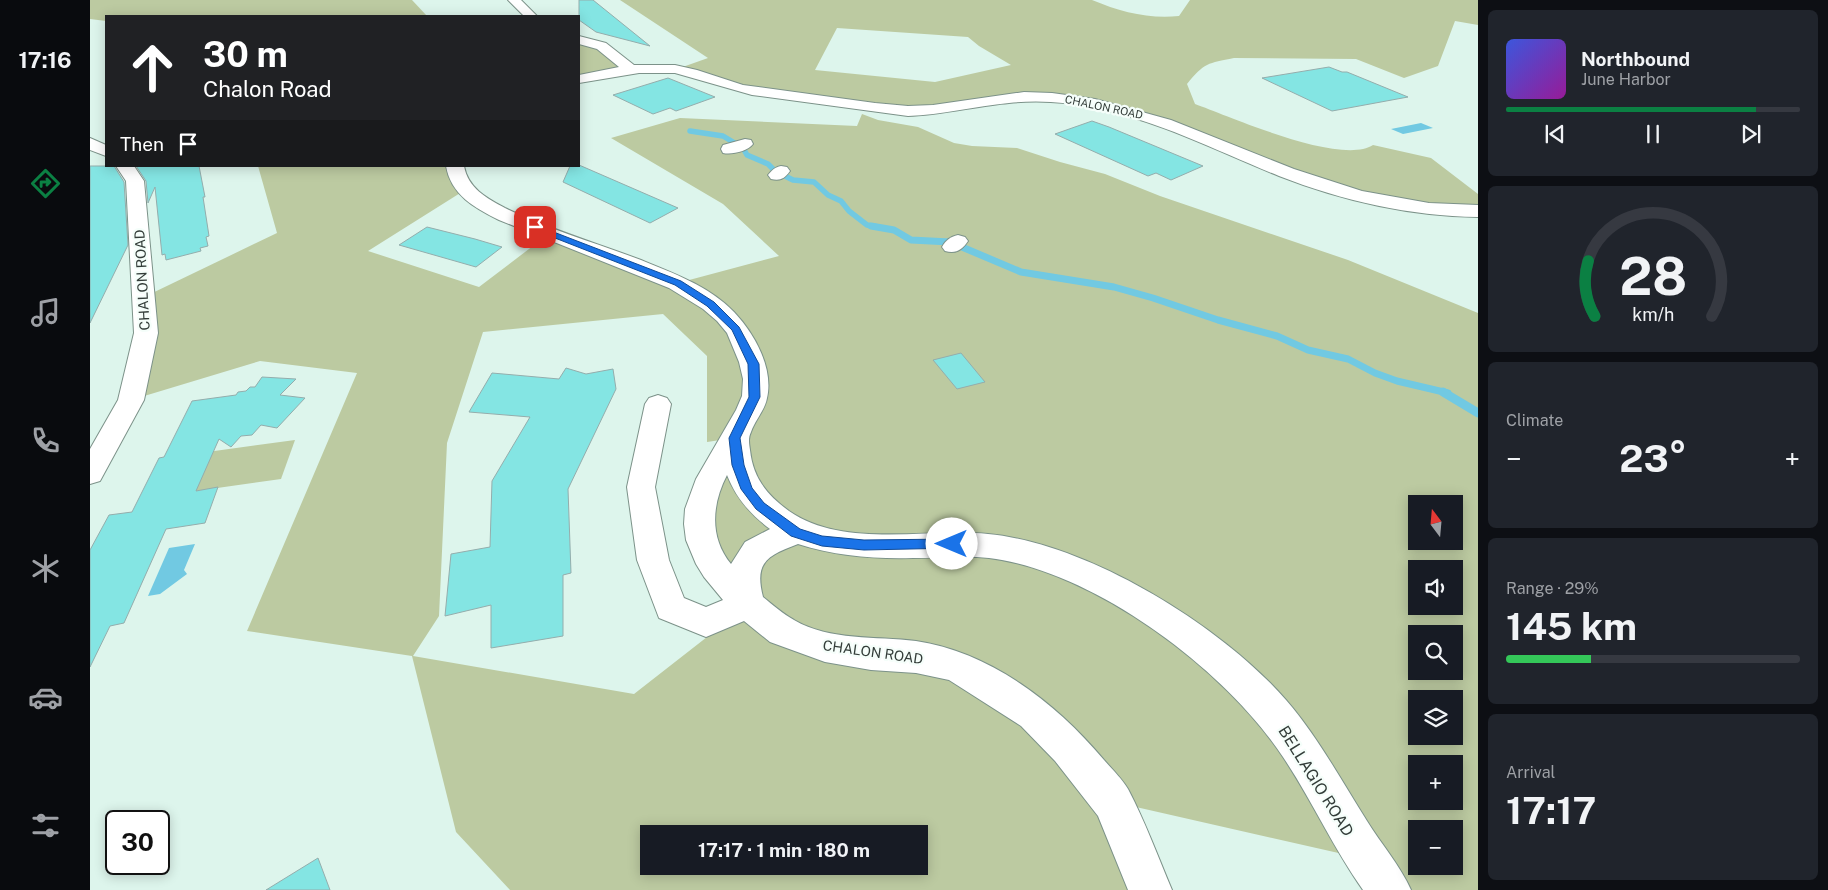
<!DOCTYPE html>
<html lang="en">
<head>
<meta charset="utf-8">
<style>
  :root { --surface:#171b24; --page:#20242c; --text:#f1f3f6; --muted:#9ea1a6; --line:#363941; --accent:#0b8043 }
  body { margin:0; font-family:"Public Sans",sans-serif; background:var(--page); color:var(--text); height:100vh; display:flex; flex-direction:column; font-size:19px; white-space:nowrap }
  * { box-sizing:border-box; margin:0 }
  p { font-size:16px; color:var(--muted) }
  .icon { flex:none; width:28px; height:28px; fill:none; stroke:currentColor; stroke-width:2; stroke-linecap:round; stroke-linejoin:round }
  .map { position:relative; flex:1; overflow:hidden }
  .details { display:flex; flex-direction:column; gap:10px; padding:10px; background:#0d0f14; width:350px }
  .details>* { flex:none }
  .guide { position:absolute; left:15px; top:15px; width:475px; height:152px; border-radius:0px; box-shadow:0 2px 12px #0003; background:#202124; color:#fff; overflow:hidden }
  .needle { width:32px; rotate:344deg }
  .controls { position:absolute; left:1318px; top:495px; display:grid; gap:10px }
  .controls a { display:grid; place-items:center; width:55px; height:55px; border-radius:0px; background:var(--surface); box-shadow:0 2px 12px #0003; font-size:25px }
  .speed { position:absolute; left:15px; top:810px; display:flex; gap:10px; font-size:25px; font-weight:700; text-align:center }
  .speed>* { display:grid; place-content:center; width:65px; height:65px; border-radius:50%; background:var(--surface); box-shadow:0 2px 12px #0003; line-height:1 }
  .speed .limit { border:2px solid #111; border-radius:8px; background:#fff; color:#111 }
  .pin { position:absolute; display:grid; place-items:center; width:42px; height:42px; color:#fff; margin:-21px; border-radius:10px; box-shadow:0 2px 8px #0006 }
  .me { position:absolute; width:55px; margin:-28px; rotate:270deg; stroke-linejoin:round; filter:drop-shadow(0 0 4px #0008) }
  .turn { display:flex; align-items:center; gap:18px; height:105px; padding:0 15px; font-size:22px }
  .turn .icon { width:65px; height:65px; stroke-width:2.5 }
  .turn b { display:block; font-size:35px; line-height:42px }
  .then { display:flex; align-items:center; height:48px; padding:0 15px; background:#0003; gap:10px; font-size:19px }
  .big { font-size:38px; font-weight:700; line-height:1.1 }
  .details .card { flex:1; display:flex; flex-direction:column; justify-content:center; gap:8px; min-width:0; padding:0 18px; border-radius:8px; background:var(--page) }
  .details .dial { align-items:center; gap:0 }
  .dial svg { height:130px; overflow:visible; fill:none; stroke:var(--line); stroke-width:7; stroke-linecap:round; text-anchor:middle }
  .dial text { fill:var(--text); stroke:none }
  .song { display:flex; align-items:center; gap:15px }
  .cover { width:60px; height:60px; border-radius:8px; background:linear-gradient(135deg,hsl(230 70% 55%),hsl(300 70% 35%)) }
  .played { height:5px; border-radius:2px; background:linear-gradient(90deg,var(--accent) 85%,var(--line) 85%) }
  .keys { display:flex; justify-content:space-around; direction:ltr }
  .heat { display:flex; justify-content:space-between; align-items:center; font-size:28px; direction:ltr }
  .charge { height:8px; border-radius:4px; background:linear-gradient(90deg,#34c759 29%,var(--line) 0) }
  .trip { position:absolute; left:550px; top:825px; width:288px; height:50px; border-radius:0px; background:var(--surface); box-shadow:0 2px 12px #0003; font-weight:700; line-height:50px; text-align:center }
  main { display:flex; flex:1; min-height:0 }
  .tabs { display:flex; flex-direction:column; width:90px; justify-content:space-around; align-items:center; background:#090b0e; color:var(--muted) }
  .tabs .icon { width:35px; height:35px }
  .tabs .on { color:var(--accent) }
  .tabs b { font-size:22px; color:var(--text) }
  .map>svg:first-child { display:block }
  .green { fill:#bccaa1; fill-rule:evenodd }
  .water { fill:#71c9e2 }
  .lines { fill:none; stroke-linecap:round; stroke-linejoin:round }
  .stream-far2 { stroke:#71c9e2; stroke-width:5.5 }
  .stream-far1 { stroke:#71c9e2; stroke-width:7 }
  .stream { stroke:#71c9e2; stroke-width:9 }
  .building { fill:#84e5e3; stroke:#94adac }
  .minor-casing { stroke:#7c9289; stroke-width:2 }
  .minor { fill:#fff; fill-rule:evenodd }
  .route { fill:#1a73e8; stroke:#114b97 }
  .labels { text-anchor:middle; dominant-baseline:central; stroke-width:4.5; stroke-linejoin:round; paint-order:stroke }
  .far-street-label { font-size:11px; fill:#333d39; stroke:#f5fefa }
  .street-label { font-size:14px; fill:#333d39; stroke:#f5fefa }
  .near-street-label { font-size:16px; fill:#333d39; stroke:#f5fefa }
</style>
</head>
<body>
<main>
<nav class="tabs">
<b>17:16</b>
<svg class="icon on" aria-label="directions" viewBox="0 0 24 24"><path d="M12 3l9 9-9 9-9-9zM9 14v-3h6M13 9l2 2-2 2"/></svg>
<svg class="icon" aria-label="music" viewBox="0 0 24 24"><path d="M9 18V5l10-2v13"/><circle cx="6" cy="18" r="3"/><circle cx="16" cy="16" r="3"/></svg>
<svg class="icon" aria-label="phone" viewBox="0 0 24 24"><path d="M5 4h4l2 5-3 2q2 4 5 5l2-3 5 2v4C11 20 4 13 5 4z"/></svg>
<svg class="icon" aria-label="climate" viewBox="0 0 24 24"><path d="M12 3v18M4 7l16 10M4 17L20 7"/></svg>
<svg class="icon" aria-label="car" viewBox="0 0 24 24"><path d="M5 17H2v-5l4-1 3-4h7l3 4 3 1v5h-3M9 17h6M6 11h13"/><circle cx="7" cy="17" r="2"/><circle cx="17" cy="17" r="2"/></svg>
<svg class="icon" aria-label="filters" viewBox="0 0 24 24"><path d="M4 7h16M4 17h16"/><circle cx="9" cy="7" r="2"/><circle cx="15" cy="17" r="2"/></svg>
</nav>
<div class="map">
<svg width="1388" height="890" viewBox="0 0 1388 890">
  <rect width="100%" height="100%" fill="#ddf5ec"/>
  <g class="green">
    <polygon points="0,0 322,0 337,16 16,16 16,21 0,19"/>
    <path d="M530 0H1002C1031 12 1058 19 1089 16L1100 0H1388V25L1365 21 1348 66 1314 78 1266 59 1144 58C1118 63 1114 63 1097 84L1105 104C1141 117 1251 166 1283 145L1341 158 1388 194V211L1290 201 1099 131 962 97 835 111 674 92 587 69 618 58ZM747 28 878 37 889 46 921 65 845 82 725 70Z"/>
    <polygon points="489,40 506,42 539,68 489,79"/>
    <path d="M772 114 788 120 828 127 864 143 882 146 927 148 970 162 1015 174 1070 196 1258 260 1388 313V890H1299L1275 859 1024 802 1060 890H420L366 832 322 656 157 631 267 373 170 361 41 400 54 297 187 233 168 166H365L375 190 278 251 389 287 460 233 588 283 689 256 633 204 521 138 590 118 767 126ZM573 314 617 356V442L644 438 609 530 658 605 544 694 323 656 349 616 357 443 393 332ZM1326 504H1364V541H1326ZM1326 569H1364V606H1326ZM1326 634H1364V671H1326ZM1326 699H1364V736H1326ZM1326 764H1364V801H1326ZM1326 829H1364V866H1326ZM559 834H829V866H559Z"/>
    <polygon points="205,440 191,479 92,493 110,453"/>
  </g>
  <g class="water">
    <polygon points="1331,123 1343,128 1313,134 1301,129"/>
    <polygon points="105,544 94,570 97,574 70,594 58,596 79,548"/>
  </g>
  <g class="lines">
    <polyline class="stream-far2" points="600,131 633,136 653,148 657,155 678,164 685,171 703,180 724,182 738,195 751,201 759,211 777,225 788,227"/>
    <polyline class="stream-far1" points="781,226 804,230 821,240 860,242 931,272 1024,287 1063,298 1128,320 1187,336 1218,350 1258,359 1285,373 1307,381 1358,393"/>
    <polyline class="stream" points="1353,392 1388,413"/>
  </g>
  <g class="building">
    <polygon points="489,0 503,0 560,46 506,32 489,20"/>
    <polygon points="1239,67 1252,72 1257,72 1318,97 1242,111 1172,78"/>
    <polygon points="578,78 625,97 586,111 580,108 563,114 523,95"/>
    <polygon points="1002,121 1019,127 1113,166 1081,180 1066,173 1058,176 965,134"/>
    <polygon points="489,165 588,208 560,223 473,182 480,166"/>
    <polygon points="0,166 24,166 34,182 38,245 0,323"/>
    <polygon points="46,166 109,166 115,197 113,197 119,236 116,237 118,246 110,248 111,251 76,260 75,254 72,255 65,187 58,203 56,181"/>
    <polygon points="337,227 385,239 412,247 386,267 309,245"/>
    <polygon points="871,353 895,382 867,389 843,360"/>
    <polygon points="476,368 496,374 523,369 526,389 478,489 481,573 473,575 473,636 401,648 401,605 355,616 361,554 400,547 402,481 440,417 379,412 402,373 469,379"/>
    <polygon points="172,377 206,379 190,395 215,398 187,428 171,425 162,435 151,436 141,447 129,439 106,491 128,487 115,523 76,529 34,623 20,626 0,667 0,550 19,515 42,512 69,458 74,457 102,401 146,395 148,392 156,391 160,387 165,387"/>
    <polygon points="228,858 240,890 176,890"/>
  </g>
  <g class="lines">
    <g class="minor-casing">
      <g id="minor">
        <polygon points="418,0 431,0 447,16 434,16"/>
        <path d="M489 36 516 43 544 65H585L607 70 653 85 785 103 818 106 843 105 934 92 962 93 1005 99 1081 120 1204 169 1272 191 1339 203 1388 205V217C1320 216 1253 201 1189 176 1129 152 1070 121 1005 108 977 102 948 100 919 103 885 106 852 115 818 116L662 95 585 73H549L489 83V75L529 67 507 49 489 44Z"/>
        <polygon points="0,138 16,145 16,156 0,150"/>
        <path d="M655 139 661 140 663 144C658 151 642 155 633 153L631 149 633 145Z"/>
        <polygon points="26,166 44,166 54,181 68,333 54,400 10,481 0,484 0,449 28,400 44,333 36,181"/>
        <path d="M356 166H374C378 188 396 198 415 208 458 229 506 243 551 260 583 273 619 286 644 312 664 333 684 368 677 398 675 410 665 420 661 432 658 438 659 443 660 450 663 478 677 495 699 511 754 549 835 528 898 534 997 543 1131 625 1196 700 1228 737 1251 780 1277 821 1291 844 1310 865 1321 890H1273C1243 848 1222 800 1193 757 1136 670 1004 571 899 558 874 555 848 558 823 558 783 559 746 556 708 544 677 556 664 562 673 597 683 605 693 614 704 620 740 641 786 636 826 641 901 652 967 704 1014 760 1022 769 1032 779 1038 789 1055 821 1068 857 1082 890H1038L1008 816 965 761 931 726 859 680 826 673 781 670 735 662 680 642 654 621 616 637 569 618 547 560 537 487 555 404 559 398 568 395 577 398 581 404 565 487 579 560 594 598 616 607 633 600 614 577 606 564 596 540 594 524 595 509 606 479 646 410 652 396 653 379 649 362 637 333 627 321 613 309 579 288 409 220C385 208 361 195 356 166ZM637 475C646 498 660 514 680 529L655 542 641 564C619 537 622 504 637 475Z"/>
        <path d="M691 166 697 167 700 171C694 179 690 181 681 179L678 175C682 170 685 167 691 166Z"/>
        <path d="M868 235 875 237 878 241C872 250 866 254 855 251L852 247C856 240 860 237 868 235Z"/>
      </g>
    </g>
    <use href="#minor" class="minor"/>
  </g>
  <polygon class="route" points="442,226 448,226 591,281 624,302 649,327 669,364 670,397 650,438 654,465 662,488 674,503 710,529 732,536 774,540 862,539 866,541 868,544 866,548 774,550 732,546 701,536 666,509 651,489 642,465 639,438 659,397 658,364 642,330 617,306 585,285 442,229"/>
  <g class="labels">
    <g class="far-street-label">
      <text transform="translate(1014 107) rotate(12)">CHALON ROAD</text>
    </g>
    <g class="street-label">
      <text transform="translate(52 280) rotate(-93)">CHALON ROAD</text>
      <text transform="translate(783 652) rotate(8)">CHALON ROAD</text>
    </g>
    <g class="near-street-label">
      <text transform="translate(1226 781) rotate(58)">BELLAGIO ROAD</text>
    </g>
  </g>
</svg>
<div class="controls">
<a><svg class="needle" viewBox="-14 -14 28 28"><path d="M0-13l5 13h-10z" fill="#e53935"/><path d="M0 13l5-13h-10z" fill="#9ea1a6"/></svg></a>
<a><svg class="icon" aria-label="sound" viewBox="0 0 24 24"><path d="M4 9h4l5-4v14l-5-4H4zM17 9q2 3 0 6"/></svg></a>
<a><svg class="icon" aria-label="search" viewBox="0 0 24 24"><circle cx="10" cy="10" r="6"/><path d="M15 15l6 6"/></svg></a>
<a><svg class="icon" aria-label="layers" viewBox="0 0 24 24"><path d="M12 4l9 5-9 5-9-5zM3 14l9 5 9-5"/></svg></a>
<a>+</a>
<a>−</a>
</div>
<div class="speed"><div class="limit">30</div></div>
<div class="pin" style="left:445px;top:227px;background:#d93025"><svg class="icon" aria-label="arrive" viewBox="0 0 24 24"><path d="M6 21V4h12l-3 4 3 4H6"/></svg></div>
<svg class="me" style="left:862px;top:544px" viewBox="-20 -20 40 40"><circle r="19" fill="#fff"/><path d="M0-13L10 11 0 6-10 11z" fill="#1a73e8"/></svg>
<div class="trip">17:17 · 1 min · 180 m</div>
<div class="guide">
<div class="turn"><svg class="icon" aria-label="ahead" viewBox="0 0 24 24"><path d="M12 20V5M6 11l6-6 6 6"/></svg><div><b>30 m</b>Chalon Road</div></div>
<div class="then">Then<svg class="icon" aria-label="arrive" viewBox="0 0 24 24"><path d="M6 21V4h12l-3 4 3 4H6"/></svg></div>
</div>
</div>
<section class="details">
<div class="card">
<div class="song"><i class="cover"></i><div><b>Northbound</b><p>June Harbor</p></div></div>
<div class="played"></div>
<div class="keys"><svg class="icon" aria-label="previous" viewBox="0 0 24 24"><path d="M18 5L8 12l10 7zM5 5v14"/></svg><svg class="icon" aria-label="pause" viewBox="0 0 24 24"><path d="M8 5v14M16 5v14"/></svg><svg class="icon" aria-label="next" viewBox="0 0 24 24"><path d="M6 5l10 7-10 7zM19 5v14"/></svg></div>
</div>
<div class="card dial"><svg viewBox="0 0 100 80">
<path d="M14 69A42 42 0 1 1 86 69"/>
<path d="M14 69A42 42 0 0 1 10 35" stroke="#0b8043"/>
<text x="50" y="56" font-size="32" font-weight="700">28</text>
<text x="50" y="72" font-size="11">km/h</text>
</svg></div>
<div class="card"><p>Climate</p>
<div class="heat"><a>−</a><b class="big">23°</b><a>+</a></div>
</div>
<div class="card"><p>Range · 29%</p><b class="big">145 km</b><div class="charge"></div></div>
<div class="card"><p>Arrival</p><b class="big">17:17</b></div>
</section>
</main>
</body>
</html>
